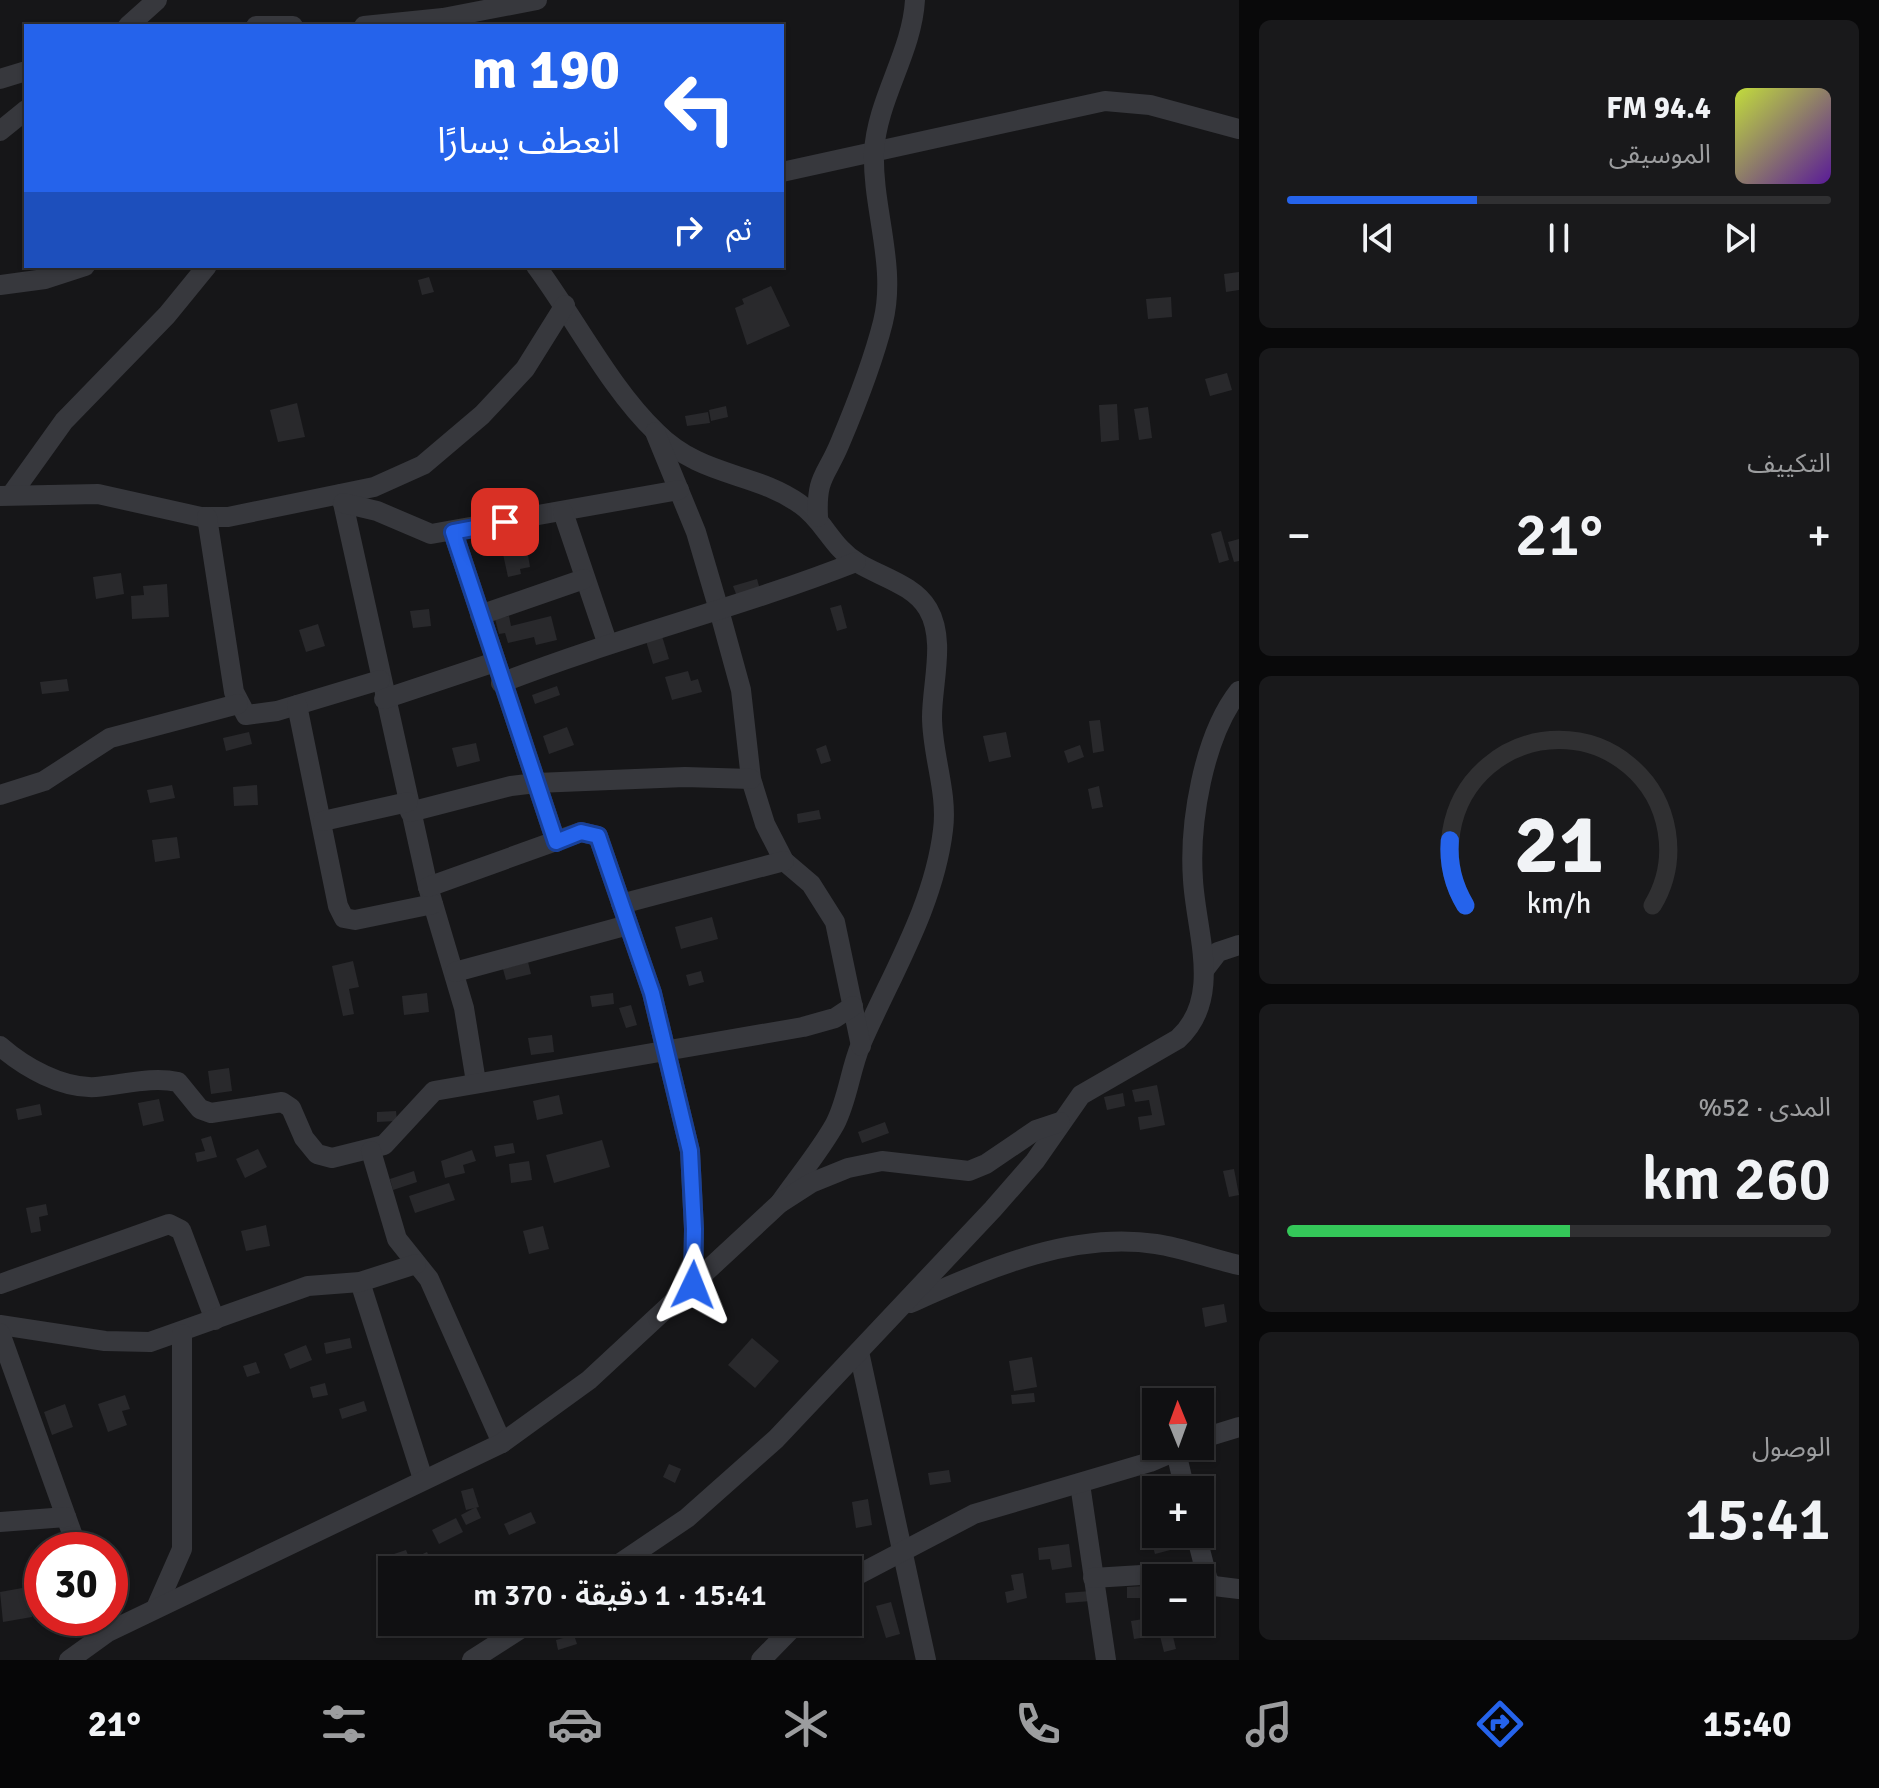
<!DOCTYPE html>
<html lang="ar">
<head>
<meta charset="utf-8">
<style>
  :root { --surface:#101012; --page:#19191b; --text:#f1f3f6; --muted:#9c9d9f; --line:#303032; --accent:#2563eb }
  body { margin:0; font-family:Signika,"Noto Sans Arabic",sans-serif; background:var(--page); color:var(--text); direction:rtl; height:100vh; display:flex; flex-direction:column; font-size:30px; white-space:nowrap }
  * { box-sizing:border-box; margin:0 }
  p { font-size:26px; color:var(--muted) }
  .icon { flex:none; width:44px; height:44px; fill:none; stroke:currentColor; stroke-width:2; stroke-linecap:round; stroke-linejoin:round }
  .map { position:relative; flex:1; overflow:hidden; direction:ltr }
  .drawer { display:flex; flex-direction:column; gap:20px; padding:20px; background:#09090a; width:640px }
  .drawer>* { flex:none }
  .guide { position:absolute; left:24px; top:24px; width:760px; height:244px; border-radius:0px; box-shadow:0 2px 6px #0004,0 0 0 2px var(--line); direction:rtl; background:#2563eb; color:#fff; overflow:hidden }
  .needle { width:52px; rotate:359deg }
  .buttons { position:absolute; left:1142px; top:1388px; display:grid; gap:16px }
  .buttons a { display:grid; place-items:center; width:72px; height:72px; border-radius:0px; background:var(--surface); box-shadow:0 2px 6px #0004,0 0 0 2px var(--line); font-size:40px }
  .speed { position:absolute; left:24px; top:1532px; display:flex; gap:16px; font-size:40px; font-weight:700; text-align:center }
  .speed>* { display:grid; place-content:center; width:104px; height:104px; border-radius:50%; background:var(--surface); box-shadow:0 2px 6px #0004,0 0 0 2px var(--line); line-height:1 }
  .speed .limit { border:12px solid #d22; background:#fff; color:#111 }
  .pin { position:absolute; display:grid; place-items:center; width:68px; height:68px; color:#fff; margin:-34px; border-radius:16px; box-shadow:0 4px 12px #0006 }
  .me { position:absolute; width:88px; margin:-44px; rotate:2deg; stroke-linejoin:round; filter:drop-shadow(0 0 6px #0008) }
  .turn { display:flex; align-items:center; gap:28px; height:168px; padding:0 32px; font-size:36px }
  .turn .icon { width:104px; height:104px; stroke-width:2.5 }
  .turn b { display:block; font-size:56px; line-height:68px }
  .then { display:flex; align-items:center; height:76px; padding:0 32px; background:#0003; gap:16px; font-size:30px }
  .big { font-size:60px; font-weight:600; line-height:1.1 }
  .drawer .widget { flex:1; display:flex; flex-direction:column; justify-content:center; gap:12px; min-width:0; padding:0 28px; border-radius:12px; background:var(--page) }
  .drawer .dial { align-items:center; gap:0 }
  .dial svg { height:208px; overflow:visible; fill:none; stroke:var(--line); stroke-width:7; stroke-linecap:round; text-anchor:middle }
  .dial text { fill:var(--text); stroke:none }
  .song { display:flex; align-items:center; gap:24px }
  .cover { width:96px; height:96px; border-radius:12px; background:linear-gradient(135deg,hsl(70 70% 55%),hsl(270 70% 35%)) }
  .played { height:8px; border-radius:4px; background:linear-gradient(90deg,var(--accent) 35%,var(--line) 35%) }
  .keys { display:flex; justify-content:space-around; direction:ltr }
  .heat { display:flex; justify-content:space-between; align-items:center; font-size:44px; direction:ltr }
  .charge { height:12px; border-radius:6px; background:linear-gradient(90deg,#34c759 52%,var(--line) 0) }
  .trip { position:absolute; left:378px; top:1556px; width:484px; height:80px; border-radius:0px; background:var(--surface); box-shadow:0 2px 6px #0004,0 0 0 2px var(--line); font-weight:600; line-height:80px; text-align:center; direction:rtl }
  .dock { display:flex; height:128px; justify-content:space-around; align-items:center; background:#060607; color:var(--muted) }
  .dock .icon { width:56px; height:56px }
  .dock .selected { color:var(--accent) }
  .dock b { font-size:36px; color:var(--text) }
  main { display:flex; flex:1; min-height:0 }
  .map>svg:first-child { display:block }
  .building { fill:#29292c }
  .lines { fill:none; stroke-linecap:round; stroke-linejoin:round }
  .minor { stroke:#37383d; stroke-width:20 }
  .route-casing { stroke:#184099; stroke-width:20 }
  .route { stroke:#2563eb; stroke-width:14 }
</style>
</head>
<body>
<main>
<section class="drawer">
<div class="widget">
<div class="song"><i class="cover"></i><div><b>94.4 FM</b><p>الموسيقى</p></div></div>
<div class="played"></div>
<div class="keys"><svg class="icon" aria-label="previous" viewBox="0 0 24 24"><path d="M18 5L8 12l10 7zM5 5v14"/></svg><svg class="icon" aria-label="pause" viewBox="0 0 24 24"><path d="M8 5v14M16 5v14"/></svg><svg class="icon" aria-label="next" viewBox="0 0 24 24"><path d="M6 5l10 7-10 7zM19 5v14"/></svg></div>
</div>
<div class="widget"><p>التكييف</p>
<div class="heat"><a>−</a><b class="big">21°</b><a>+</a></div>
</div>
<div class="widget dial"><svg viewBox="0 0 100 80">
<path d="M14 69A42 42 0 1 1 86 69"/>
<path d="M14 69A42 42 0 0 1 8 44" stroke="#2563eb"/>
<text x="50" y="56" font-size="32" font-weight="700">21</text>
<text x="50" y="72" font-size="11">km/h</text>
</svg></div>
<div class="widget"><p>المدى · 52%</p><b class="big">260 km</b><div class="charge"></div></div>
<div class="widget"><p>الوصول</p><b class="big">15:41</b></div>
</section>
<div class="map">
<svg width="1239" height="1660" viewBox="0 0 1239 1660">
  <rect width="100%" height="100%" fill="#161618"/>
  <g class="building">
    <polygon points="1239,272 1239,290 1226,292 1224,274"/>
    <polygon points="429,277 434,292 422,295 418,280"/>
    <polygon points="771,286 790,326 747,345 735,308 744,304 742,299"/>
    <polygon points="1171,297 1172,317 1148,319 1146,299"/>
    <polygon points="1227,373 1232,390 1210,396 1205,379"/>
    <polygon points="297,403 305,437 278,442 270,410"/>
    <polygon points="1117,404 1119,440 1101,442 1099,405"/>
    <polygon points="726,406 728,417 711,421 709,410"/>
    <polygon points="1148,407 1152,438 1139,440 1134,409"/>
    <polygon points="708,412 710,423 687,426 685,416"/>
    <polygon points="1221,531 1229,560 1219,563 1211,534"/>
    <polygon points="1239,539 1239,561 1234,562 1228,542"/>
    <polygon points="527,549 530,567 520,569 521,574 508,577 503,554"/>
    <polygon points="121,573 124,594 96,599 93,577"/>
    <polygon points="757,579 761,593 738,599 733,586"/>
    <polygon points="167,584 169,617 132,619 131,596 144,595 143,586"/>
    <polygon points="841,605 847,628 837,631 830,608"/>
    <polygon points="429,609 431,626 413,628 410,611"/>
    <polygon points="509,616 511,626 551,616 557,640 536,645 534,637 508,643 505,633 499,634 495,619"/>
    <polygon points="318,624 325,646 306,652 299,630"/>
    <polygon points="662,636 669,659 653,664 646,641"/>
    <polygon points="688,671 691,681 698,679 702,692 672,700 665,677"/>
    <polygon points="67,679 69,691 42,694 40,682"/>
    <polygon points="557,686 560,695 535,704 532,695"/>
    <polygon points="1100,720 1104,751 1093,753 1089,721"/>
    <polygon points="567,727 574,745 549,754 543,736"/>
    <polygon points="249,732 252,744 226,751 223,738"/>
    <polygon points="1006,732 1011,757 989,762 983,736"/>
    <polygon points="476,743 480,761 457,767 452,748"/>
    <polygon points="826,745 831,761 821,764 816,749"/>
    <polygon points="1080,745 1084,757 1068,763 1064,751"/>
    <polygon points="172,785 175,798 150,803 147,790"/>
    <polygon points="257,785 258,805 234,806 233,787"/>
    <polygon points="1099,786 1103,807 1092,809 1088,789"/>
    <polygon points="819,810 821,819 798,823 797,814"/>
    <polygon points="177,837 180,858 155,862 152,840"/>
    <polygon points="712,917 718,939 681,949 675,927"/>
    <polygon points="353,961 359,987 349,989 354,1014 343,1016 332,966"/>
    <polygon points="528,962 531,974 506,980 503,969"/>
    <polygon points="701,971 704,982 689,986 686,975"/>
    <polygon points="427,993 429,1012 404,1015 402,996"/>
    <polygon points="613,993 614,1004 592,1007 590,996"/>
    <polygon points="631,1005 637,1025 626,1028 619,1008"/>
    <polygon points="552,1035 554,1052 531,1055 528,1038"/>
    <polygon points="229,1068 232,1091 211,1094 208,1071"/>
    <polygon points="1157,1085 1165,1125 1140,1130 1138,1117 1152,1115 1149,1100 1135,1102 1132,1090"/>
    <polygon points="1123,1093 1125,1106 1107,1110 1104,1097"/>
    <polygon points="559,1095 563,1114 537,1120 533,1101"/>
    <polygon points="159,1099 164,1121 143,1126 138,1103"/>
    <polygon points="40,1104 42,1115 18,1120 16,1109"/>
    <polygon points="396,1111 397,1121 377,1122 377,1112"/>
    <polygon points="885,1122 889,1133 862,1143 858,1132"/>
    <polygon points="211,1136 217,1157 197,1162 195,1153 205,1151 201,1139"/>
    <polygon points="602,1140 610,1167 554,1183 546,1155"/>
    <polygon points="513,1143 515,1153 496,1157 494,1146"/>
    <polygon points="258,1149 267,1167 245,1178 236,1159"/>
    <polygon points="472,1150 476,1161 463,1165 465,1173 445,1178 441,1161"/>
    <polygon points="529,1161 532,1180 511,1183 509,1164"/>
    <polygon points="1234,1169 1239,1195 1229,1197 1223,1171"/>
    <polygon points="414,1171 417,1182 393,1190 390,1179"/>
    <polygon points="449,1183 455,1200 415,1213 409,1196"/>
    <polygon points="46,1204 48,1215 39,1217 41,1231 31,1233 26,1208"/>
    <polygon points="266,1225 270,1246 246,1251 241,1231"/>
    <polygon points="543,1226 549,1249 529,1254 523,1231"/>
    <polygon points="1224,1304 1227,1322 1205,1327 1202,1308"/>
    <polygon points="350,1338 352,1348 326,1354 324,1343"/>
    <polygon points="752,1338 779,1361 755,1388 728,1365"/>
    <polygon points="306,1345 312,1360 290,1369 284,1354"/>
    <polygon points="1032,1357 1037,1387 1014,1391 1009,1361"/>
    <polygon points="256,1362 260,1373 247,1377 243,1366"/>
    <polygon points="325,1383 328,1395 313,1398 310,1387"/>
    <polygon points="1034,1393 1035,1402 1012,1404 1011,1395"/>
    <polygon points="125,1395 130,1409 122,1411 127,1425 108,1432 98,1404"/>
    <polygon points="364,1401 367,1411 342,1419 339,1409"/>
    <polygon points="65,1404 73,1427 52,1435 44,1412"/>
    <polygon points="669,1464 681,1469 675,1483 663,1477"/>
    <polygon points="949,1470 951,1482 930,1485 928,1473"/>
    <polygon points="473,1488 479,1507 466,1510 461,1491"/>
    <polygon points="868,1499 872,1525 856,1528 852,1502"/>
    <polygon points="476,1507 481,1518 466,1525 461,1515"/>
    <polygon points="531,1512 536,1523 509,1535 504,1524"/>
    <polygon points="456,1518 463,1532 439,1544 432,1530"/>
    <polygon points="1172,1540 1174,1549 1155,1554 1152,1544"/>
    <polygon points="1069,1544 1072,1567 1052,1570 1050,1559 1039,1560 1038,1548"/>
    <polygon points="406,1550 410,1560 427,1552 435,1570 401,1570 394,1554"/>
    <polygon points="1023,1573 1027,1598 1007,1603 1005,1592 1014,1590 1011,1575"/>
    <polygon points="1144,1586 1145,1598 1127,1598 1127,1587"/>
    <polygon points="28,1587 32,1617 3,1622 0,1592"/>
    <polygon points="1091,1591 1091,1601 1066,1603 1065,1593"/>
    <polygon points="891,1602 900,1634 886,1638 876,1606"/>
    <polygon points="1156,1617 1160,1635 1134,1639 1131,1621"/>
    <polygon points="1172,1632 1176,1649 1164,1652 1160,1636"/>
    <polygon points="574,1635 577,1644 558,1650 556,1640"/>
  </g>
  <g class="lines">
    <g class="minor">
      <polyline points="128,26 157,0"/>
      <polyline points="256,26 293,26"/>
      <polyline points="364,26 443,18 537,0"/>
      <polyline points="0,79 26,71"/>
      <polyline points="0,131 26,110"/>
      <polyline points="782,172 1105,101 1150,105 1239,129"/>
      <path d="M536 266C574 317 610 388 656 432 702 478 753 471 800 504 824 520 832 548 858 563 881 577 914 585 928 609 946 640 932 683 932 717 932 755 948 792 943 830 934 906 891 975 861 1044 850 1070 848 1099 835 1124 820 1151 798 1177 780 1203"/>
      <polyline points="0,285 45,279 85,266"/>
      <polyline points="655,432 696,532 719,610 741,690 751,779 765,824 784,861 811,884 835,922 861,1046"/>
      <polyline points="341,494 428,887 464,1008 476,1082"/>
      <polyline points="11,495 64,421 167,315 207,266"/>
      <polyline points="0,496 98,494 201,517 228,517 374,487 423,465 482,415 525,369 565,305"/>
      <polyline points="343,503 377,511 431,534 679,490"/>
      <polyline points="563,512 607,642"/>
      <polyline points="207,517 234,692 246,715 277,711 380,680"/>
      <path d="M818 517C816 476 826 477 840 443 856 405 873 362 883 322 897 266 872 208 874 152 877 99 912 53 915 0"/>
      <polyline points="453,532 556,842"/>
      <polyline points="480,615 584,579"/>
      <path d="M501 683C618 637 739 608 856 562"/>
      <polyline points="384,699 495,662"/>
      <polyline points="297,705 338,906 344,918 355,920 433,904"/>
      <polyline points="0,795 44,781 110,738 238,704"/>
      <polyline points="410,812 511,786 536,783 685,777 751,779"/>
      <polyline points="323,821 408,802"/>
      <polyline points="428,887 581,832 598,836 652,993 690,1151 694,1229 693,1285"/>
      <polyline points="621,904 784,861"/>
      <polyline points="1205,969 1218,952 1239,945"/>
      <polyline points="455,972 628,925"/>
      <path d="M0 1046C24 1067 62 1089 96 1087 123 1085 151 1076 178 1082L200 1109 211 1113 282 1102 291 1108 304 1138 317 1154 332 1158 384 1145 434 1091 803 1027 835 1018 853 1006"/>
      <polyline points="371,1151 397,1239 429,1279 502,1443"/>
      <polyline points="360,1282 423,1479"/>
      <polyline points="0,1284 169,1224 181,1230 215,1320"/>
      <path d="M910 1303C986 1270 1070 1231 1156 1244 1184 1248 1211 1259 1239 1265"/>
      <polyline points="0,1325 105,1341 150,1342 308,1286 360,1282 416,1264"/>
      <polyline points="0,1333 78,1550"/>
      <polyline points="859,1352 926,1660"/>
      <polyline points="1200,1439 1239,1427"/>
      <polyline points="1176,1452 1185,1490"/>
      <polyline points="1080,1484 1106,1660"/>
      <polyline points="0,1522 66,1517"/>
      <polyline points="1196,1534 1208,1581 1214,1586 1239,1589"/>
      <path d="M610 1570 687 1518 776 1439 993 1209 1035 1161 1081 1095 1178 1039C1223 998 1196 933 1193 880 1189 824 1203 737 1239 691"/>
      <polyline points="1093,1578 1206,1571"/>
      <polyline points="848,1580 974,1514 1150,1462 1187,1446"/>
      <polyline points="156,1608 182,1549 182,1334"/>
      <polyline points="69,1660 108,1632 502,1443 589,1380 780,1203 811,1183 848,1168 882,1161 969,1171 986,1164 1036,1130 1060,1122"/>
      <polyline points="472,1660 531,1622"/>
      <polyline points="761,1660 798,1622"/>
    </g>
  </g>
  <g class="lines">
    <g class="route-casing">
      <polyline id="route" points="505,522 453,532 556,842 581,832 598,836 652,993 690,1151 694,1229 693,1285"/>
    </g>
    <use href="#route" class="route"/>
  </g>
</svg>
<div class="buttons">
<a><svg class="needle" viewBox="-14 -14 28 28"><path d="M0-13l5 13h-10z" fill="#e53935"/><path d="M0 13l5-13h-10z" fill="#9c9d9f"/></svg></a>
<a>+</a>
<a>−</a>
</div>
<div class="speed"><div class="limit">30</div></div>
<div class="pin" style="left:505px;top:522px;background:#d93025"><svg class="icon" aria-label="arrive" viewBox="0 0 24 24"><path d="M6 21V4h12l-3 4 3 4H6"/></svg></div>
<svg class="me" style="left:693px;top:1285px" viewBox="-20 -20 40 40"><path d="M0-17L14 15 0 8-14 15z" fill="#2563eb" stroke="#fff" stroke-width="4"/></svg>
<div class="trip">15:41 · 1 دقيقة · 370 m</div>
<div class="guide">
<div class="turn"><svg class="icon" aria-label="left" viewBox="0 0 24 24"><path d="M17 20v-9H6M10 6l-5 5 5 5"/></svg><div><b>190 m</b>انعطف يسارًا</div></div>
<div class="then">ثم<svg class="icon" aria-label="right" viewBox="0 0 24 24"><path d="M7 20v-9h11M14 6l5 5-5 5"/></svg></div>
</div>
</div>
</main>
<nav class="dock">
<b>15:40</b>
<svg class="icon selected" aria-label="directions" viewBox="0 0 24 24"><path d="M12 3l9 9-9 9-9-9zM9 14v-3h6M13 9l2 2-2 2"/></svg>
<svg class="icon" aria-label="music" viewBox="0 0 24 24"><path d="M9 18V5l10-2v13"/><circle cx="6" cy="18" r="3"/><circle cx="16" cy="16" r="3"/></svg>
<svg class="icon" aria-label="phone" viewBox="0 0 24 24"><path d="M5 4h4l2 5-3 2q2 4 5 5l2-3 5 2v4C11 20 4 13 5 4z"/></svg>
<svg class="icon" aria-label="climate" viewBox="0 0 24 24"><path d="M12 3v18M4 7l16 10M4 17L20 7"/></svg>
<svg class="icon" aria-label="car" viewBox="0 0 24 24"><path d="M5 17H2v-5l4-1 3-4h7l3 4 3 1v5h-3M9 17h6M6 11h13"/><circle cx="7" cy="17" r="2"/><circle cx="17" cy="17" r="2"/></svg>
<svg class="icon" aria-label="filters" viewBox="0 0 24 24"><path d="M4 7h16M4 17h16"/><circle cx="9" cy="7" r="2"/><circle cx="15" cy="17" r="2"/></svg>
<b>21°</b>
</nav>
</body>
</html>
